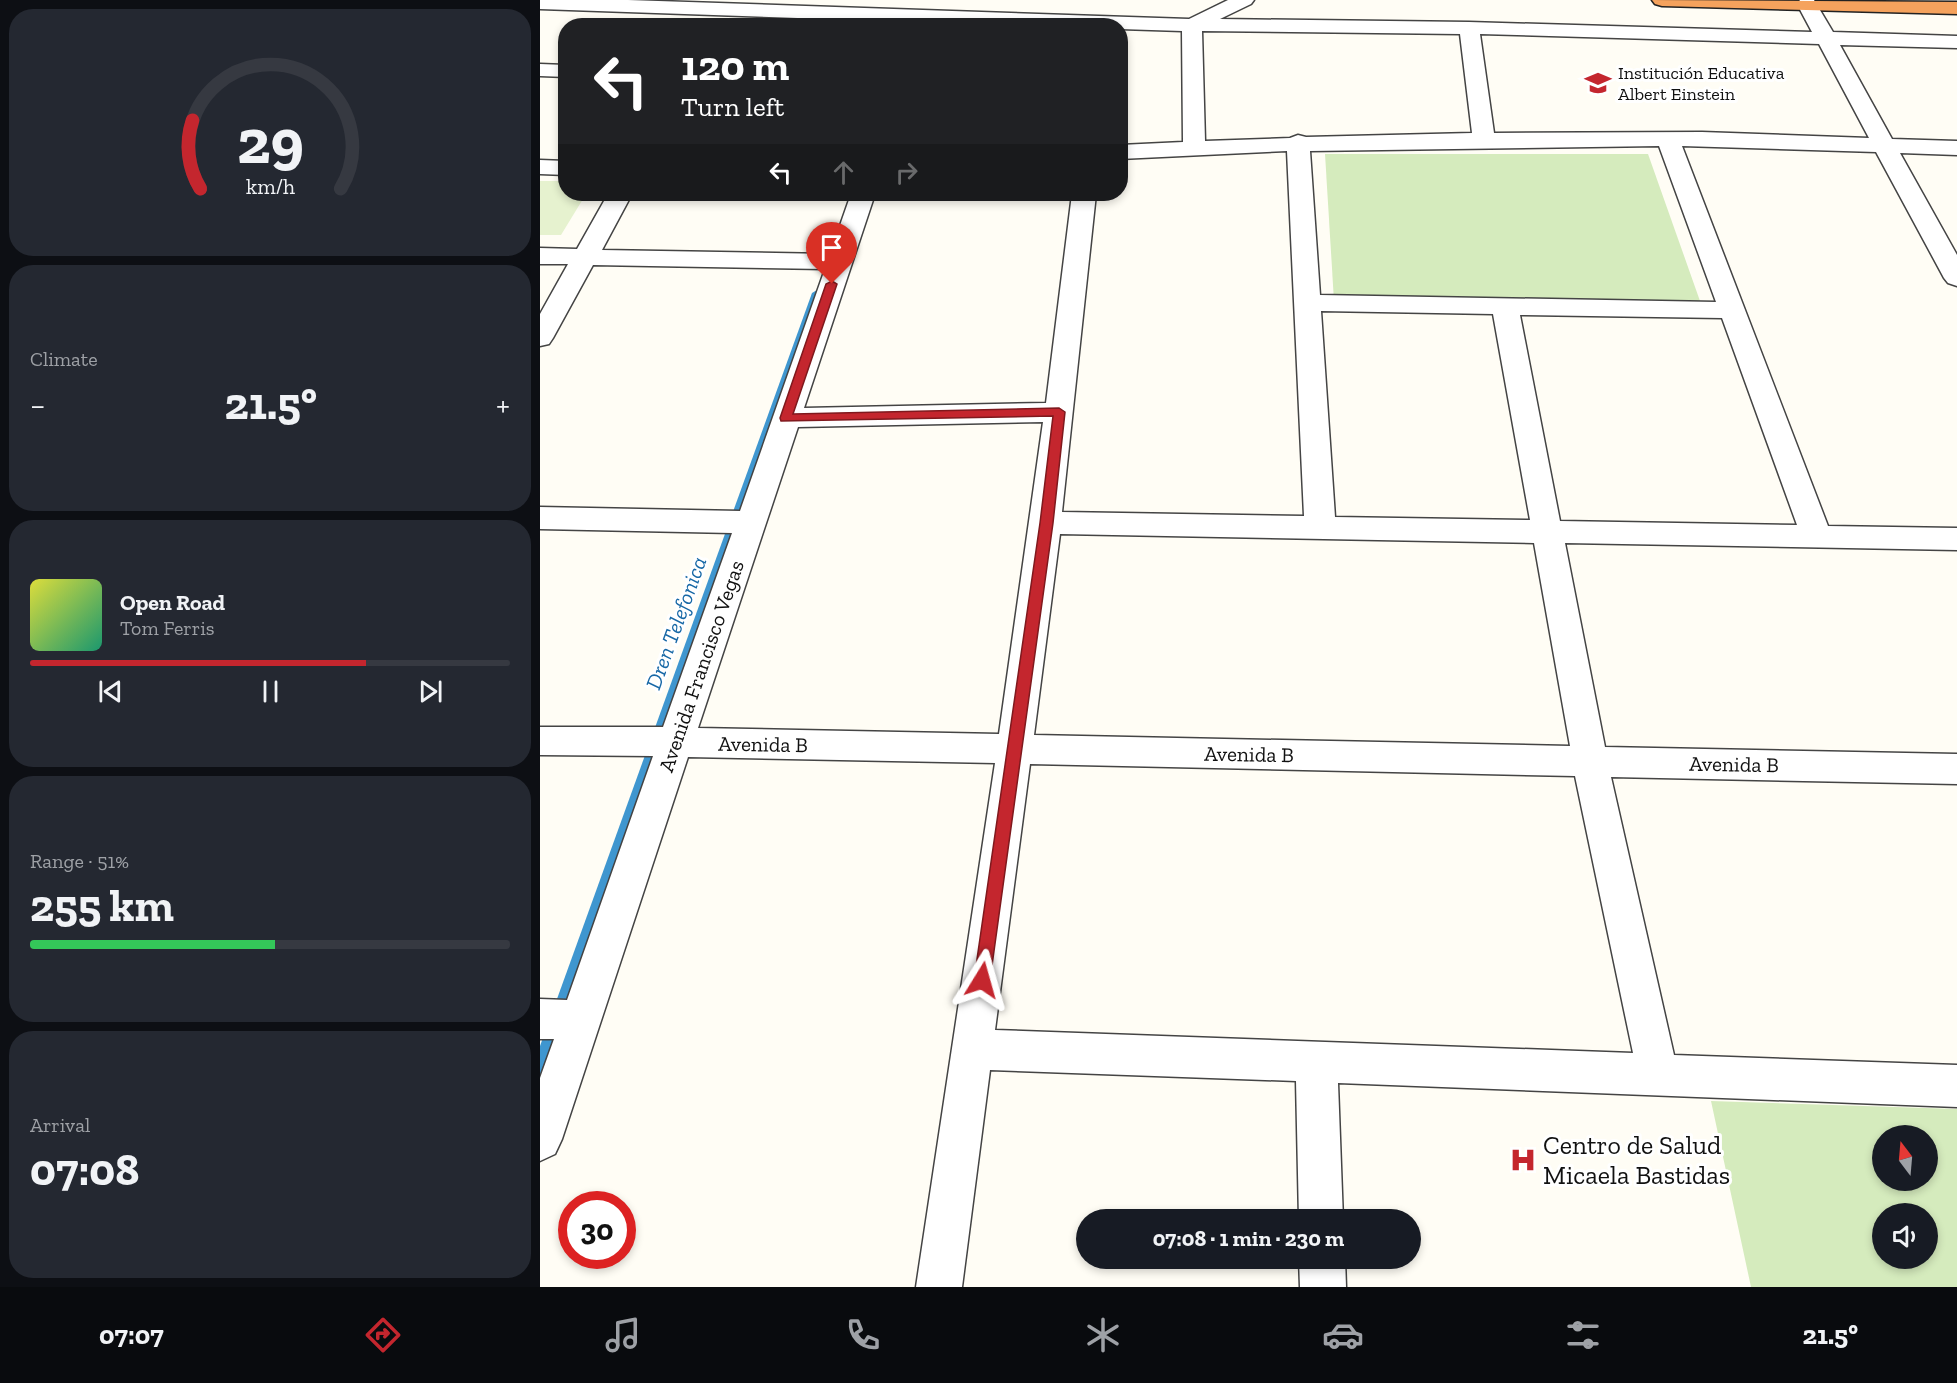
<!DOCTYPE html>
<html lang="en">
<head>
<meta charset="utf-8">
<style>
  :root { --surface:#171b24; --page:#242831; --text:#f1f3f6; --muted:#9ea1a6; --line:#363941; --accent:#c4262e }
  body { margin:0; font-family:"Zilla Slab",serif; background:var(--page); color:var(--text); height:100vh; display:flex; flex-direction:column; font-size:22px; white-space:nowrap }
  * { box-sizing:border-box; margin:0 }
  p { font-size:20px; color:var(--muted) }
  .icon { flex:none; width:33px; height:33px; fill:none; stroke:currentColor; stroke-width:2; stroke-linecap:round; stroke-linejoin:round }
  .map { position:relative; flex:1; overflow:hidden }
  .sheet { display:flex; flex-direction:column; gap:9px; padding:9px; background:#0d0f14; width:540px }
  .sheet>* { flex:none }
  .guide { position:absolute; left:18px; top:18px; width:570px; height:183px; border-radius:24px; box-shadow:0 3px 9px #0003; background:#202124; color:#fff; overflow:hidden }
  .needle { width:39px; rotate:344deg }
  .buttons { position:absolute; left:1332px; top:1125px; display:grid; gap:12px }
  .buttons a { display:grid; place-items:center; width:66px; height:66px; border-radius:50%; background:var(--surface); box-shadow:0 3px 9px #0003; font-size:30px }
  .speed { position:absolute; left:18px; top:1191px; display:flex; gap:12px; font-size:30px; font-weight:700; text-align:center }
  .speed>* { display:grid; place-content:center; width:78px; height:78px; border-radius:50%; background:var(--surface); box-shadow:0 3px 9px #0003; line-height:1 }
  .speed .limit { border:9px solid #d22; background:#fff; color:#111 }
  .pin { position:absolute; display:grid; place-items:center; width:51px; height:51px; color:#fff; margin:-62px -26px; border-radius:50% 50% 50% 0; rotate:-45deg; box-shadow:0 0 6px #0007 }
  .pin .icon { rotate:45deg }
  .me { position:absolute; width:66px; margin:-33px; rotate:8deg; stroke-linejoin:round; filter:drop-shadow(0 0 4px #0008) }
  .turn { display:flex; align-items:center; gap:21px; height:126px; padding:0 24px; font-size:27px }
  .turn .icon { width:78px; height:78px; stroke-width:2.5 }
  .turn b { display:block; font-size:42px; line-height:51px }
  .lanes { display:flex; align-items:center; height:57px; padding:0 24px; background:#0003; justify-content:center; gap:30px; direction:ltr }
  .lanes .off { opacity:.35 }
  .big { font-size:45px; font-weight:800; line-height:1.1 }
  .sheet .card { flex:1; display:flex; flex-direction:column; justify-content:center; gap:9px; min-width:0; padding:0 21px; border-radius:24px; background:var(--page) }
  .sheet .dial { align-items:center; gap:0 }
  .dial svg { height:156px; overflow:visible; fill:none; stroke:var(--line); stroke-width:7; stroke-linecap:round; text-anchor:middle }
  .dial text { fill:var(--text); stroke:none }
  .song { display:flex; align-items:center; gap:18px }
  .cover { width:72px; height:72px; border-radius:9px; background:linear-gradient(135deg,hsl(60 70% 55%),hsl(160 70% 35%)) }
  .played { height:6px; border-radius:3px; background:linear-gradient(90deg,var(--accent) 70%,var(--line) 70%) }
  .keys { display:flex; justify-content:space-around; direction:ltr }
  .heat { display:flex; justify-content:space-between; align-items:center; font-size:33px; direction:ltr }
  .charge { height:9px; border-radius:4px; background:linear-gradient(90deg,#34c759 51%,var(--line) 0) }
  .trip { position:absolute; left:536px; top:1209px; width:345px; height:60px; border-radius:30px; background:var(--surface); box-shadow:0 3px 9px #0003; font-weight:800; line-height:60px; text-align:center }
  .tab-bar { display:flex; height:96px; justify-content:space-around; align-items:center; background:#090b0e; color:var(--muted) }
  .tab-bar .icon { width:42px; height:42px }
  .tab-bar .current { color:var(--accent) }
  .tab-bar b { font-size:27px; color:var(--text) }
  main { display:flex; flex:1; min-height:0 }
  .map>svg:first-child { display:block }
  .green { fill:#d5ebbd; fill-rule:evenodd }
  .pitch { fill:#e6f2cf }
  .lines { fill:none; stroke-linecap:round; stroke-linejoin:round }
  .stream { fill:#3f96cf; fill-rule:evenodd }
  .minor-casing { stroke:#444; stroke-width:3 }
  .highway-casing { stroke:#222; stroke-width:3 }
  .minor { fill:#fff; fill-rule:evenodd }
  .highway { fill:#f5a25d; fill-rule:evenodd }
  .route { fill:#c4262e; stroke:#7f191e; stroke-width:1.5 }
  .labels { text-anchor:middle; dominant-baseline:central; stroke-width:6; stroke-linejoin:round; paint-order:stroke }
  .far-poi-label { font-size:18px; fill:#111; stroke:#fff; text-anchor:start }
  .street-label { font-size:21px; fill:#111; stroke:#fff }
  .water-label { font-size:22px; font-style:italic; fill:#1768a6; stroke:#fff }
  .near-poi-label { font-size:26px; fill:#111; stroke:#fff; text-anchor:start }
</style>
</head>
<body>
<main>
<section class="sheet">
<div class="card dial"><svg viewBox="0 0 100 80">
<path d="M14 69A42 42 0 1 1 86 69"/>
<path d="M14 69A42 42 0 0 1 10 34" stroke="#c4262e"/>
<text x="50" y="56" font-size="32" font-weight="700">29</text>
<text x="50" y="72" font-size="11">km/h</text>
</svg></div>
<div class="card"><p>Climate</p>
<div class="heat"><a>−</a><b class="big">21.5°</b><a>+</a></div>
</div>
<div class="card">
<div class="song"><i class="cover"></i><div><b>Open Road</b><p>Tom Ferris</p></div></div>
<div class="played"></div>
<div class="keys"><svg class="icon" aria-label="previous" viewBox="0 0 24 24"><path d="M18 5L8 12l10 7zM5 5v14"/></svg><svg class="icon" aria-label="pause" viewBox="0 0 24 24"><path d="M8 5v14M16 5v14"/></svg><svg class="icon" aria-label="next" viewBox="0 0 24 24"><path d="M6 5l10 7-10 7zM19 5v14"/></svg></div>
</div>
<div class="card"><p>Range · 51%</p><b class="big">255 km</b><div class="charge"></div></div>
<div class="card"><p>Arrival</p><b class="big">07:08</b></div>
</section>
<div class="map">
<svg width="1417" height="1287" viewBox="0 0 1417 1287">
  <rect width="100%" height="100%" fill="#fffdf5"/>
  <g class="green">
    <polygon points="785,154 1108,154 1160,301 794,301"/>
    <path d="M1171 1101 1417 1109V1287H1211ZM1342 1136H1388V1180H1342ZM1342 1214H1388V1258H1342Z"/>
  </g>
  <polygon class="pitch" points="0,181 25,181 26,194 46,194 21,235 0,235"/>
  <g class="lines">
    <polygon class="stream" points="277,290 282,293 8,1067 5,1072 0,1074 0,1046 272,293"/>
    <g class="minor-casing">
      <g id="minor">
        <path d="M0 0H88L649 19 688 0H714L711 4 680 19 929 22 1272 32 1257 4 1260 0H1274L1293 32 1417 36V48L1300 45 1352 139 1417 141V155L1360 153 1417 255V286L1408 283 1404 278 1336 152 1142 146 1288 526 1417 528V550L1025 543 1065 747 1417 754V784L1071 777 1134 1055 1417 1065V1107L798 1083 803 1220H759L756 1081 450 1070 422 1287H376L455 763 148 757 22 1139 15 1154 0 1161V1078L14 1039H0V999L27 1000 113 756 0 755V727H123L192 533 0 529V507L200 511 285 269 53 265 13 338 9 344 0 346V314L28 264H0V248L37 249 68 194H92L62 250 290 254 311 194H335L264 408 506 403 532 194H556L522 512 764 516 747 151 580 159V145L643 142 642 31 580 29V26H487L0 9ZM662 31 920 34 932 133 766 137 758 135 750 138 665 141ZM940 34 1279 44 1329 138 1162 132 954 133ZM1119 146 1176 302 780 295 770 151ZM781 311 953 314 990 520 795 517ZM980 315 1182 318 1257 525 1020 521ZM503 422 459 734 158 728 258 427ZM520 534 994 543 1030 746 494 735ZM490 764 1035 776 1093 1053 455 1030Z"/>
        <polygon points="0,64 26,65 26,77 0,76"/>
        <polygon points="0,160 26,161 26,175 0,174"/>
        <polygon points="759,1258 805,1258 806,1287 760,1287"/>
      </g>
    </g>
    <g class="highway-casing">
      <polygon id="highway" points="1112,0 1417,2 1417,14 1122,6 1115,4"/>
    </g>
    <use href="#minor" class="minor"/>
    <use href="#highway" class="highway"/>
  </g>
  <polygon class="route" points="292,281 297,284 253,414 519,408 525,412 513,523 450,980 448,985 442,988 436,985 434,980 500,523 513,416 241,421 240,418 286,284"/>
  <defs>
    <g id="school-bare" transform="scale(2.07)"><path d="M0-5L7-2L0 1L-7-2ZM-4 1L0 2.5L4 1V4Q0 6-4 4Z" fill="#c4262e" stroke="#fff" stroke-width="2.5" paint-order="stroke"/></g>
    <g id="hospital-bare" transform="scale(2.07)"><path d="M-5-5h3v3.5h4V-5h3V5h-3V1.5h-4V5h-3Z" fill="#c4262e" stroke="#fff" stroke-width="2.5" paint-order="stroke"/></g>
  </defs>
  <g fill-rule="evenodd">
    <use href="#school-bare" x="1058" y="83"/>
    <use href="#hospital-bare" x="983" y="1160"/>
  </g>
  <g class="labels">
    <g class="far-poi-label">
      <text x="1078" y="73">Institución Educativa<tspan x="1078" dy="21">Albert Einstein</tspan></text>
    </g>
    <g class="street-label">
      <text transform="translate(161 666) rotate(-71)">Avenida Francisco Vegas</text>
      <text transform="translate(223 744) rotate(1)">Avenida B</text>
      <text transform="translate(709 754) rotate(1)">Avenida B</text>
      <text transform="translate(1194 764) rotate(1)">Avenida B</text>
    </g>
    <g class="water-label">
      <text transform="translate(136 623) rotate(-70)">Dren Telefonica</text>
    </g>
    <g class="near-poi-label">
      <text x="1003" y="1145">Centro de Salud<tspan x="1003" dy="30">Micaela Bastidas</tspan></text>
    </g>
  </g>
</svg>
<div class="buttons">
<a><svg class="needle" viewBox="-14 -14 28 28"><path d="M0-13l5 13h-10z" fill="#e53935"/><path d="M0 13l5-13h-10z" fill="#9ea1a6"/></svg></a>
<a><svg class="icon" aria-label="sound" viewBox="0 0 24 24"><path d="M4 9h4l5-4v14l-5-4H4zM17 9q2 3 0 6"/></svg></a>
</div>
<div class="speed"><div class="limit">30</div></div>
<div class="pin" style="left:292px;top:284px;background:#d93025"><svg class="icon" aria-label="arrive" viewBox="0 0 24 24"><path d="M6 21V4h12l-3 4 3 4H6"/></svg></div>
<svg class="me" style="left:442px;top:980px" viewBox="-20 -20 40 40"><path d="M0-17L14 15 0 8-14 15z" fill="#c4262e" stroke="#fff" stroke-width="4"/></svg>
<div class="trip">07:08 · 1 min · 230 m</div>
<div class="guide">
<div class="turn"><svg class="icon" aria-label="left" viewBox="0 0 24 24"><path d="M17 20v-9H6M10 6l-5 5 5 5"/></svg><div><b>120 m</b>Turn left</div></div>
<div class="lanes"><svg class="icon" aria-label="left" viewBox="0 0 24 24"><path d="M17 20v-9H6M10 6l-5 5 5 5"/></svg><svg class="icon off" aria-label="ahead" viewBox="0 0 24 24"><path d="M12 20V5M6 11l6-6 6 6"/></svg><svg class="icon off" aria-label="right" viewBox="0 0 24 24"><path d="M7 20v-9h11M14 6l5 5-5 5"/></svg></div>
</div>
</div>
</main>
<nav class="tab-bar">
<b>07:07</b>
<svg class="icon current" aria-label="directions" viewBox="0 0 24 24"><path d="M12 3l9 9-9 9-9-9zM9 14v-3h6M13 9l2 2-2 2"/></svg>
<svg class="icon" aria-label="music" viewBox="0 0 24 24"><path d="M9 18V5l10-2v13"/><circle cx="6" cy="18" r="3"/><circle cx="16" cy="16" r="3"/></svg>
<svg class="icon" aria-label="phone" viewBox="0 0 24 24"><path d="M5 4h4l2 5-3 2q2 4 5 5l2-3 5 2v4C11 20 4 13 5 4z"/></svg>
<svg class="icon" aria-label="climate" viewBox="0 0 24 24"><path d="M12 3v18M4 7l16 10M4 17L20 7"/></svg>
<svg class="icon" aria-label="car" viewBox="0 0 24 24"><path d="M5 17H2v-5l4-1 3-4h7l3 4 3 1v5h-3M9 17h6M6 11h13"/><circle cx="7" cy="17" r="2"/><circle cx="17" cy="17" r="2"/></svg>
<svg class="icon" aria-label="filters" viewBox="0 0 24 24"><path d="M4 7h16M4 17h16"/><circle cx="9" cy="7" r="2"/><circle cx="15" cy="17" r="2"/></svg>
<b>21.5°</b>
</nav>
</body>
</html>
